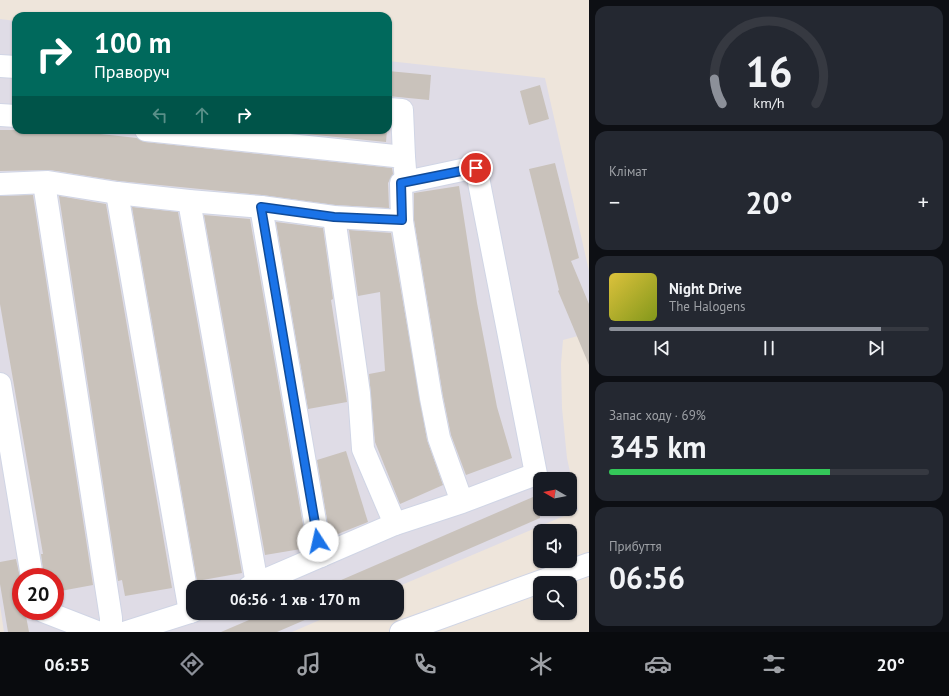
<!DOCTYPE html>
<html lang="uk">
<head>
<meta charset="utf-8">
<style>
  :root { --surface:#171b24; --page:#242831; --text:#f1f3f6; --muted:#9ea1a6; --line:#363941; --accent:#8c9099 }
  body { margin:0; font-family:"PT Sans",sans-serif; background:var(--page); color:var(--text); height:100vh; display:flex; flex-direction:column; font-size:15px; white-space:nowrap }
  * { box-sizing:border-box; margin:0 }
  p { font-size:13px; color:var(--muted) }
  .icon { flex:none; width:22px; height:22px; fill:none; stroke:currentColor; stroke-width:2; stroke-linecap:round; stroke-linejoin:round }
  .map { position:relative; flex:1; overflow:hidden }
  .side { display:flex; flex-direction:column; gap:6px; padding:6px; background:#0d0f14; width:360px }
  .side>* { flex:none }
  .guide { position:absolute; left:12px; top:12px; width:380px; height:122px; border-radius:12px; box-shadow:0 1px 3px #0004; background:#00695c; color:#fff; overflow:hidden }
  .needle { width:26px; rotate:279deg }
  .buttons { position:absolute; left:533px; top:472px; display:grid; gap:8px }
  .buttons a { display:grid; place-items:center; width:44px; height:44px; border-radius:8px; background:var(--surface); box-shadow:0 1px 3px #0004; font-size:20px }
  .speed { position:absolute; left:12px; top:568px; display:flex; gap:8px; font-size:20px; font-weight:700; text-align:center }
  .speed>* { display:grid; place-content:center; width:52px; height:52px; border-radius:50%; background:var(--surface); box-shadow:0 1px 3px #0004; line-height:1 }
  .speed .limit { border:6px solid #d22; background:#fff; color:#111 }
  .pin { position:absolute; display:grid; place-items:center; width:34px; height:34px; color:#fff; margin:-17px; border:2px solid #fff; border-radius:50%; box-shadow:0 1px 4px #0007 }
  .me { position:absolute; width:44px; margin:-22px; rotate:350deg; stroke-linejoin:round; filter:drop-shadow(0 0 3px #0008) }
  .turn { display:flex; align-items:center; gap:14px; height:84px; padding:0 16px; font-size:18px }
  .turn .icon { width:52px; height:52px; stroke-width:2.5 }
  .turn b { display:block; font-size:28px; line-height:34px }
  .lanes { display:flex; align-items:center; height:38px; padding:0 16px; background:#0003; justify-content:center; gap:20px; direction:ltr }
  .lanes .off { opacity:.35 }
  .big { font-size:30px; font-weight:700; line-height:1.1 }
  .side .widget { flex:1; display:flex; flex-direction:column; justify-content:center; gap:6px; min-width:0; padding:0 14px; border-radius:12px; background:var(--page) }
  .side .dial { align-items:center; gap:0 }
  .dial svg { height:104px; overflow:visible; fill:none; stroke:var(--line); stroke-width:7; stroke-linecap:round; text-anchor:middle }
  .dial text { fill:var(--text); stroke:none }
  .song { display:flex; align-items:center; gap:12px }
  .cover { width:48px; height:48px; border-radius:6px; background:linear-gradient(135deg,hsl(50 70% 55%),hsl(70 70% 35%)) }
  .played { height:4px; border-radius:2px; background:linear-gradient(90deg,var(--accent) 85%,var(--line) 85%) }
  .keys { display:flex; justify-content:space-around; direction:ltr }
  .heat { display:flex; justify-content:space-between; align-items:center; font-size:22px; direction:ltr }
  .charge { height:6px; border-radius:3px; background:linear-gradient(90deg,#34c759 69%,var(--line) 0) }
  .trip { position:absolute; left:186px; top:580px; width:218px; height:40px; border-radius:12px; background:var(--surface); box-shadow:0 1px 3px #0004; font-weight:700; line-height:40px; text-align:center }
  .dock { display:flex; height:64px; justify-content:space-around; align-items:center; background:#090b0e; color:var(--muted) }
  .dock .icon { width:28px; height:28px }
  .dock .on { color:var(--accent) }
  .dock b { font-size:18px; color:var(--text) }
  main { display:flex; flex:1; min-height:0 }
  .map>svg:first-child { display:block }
  .industrial { fill:#dfdce6; fill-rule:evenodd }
  .building { fill:#c9c2bb }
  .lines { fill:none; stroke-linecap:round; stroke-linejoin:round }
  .minor-casing { stroke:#d0d5e5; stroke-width:24 }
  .minor { stroke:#fff; stroke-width:22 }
  .route-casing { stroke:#114b97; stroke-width:10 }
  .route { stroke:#1a73e8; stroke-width:7 }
</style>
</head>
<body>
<main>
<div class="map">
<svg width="589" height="632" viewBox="0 0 589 632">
  <rect width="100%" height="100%" fill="#eee5db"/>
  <path class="industrial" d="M0 19 16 21V130H388V61L545 78 589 271V333L563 340 561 364 562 408 567 458 578 510 397 587H193V613H336L292 632H4L0 605ZM540 479H570V509H540ZM21 577H55V611H21Z"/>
  <g class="building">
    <polygon points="388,71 431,75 429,100 388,96"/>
    <polygon points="540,85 549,119 529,125 520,91"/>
    <polygon points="0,130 64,130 137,138 145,142 392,168 393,174 388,183 389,208 335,205 262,195 119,181 50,170 0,171"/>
    <polygon points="266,130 387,130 386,142"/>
    <polygon points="555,163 579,258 571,261 589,304 589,365 558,291 559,290 529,169"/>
    <polygon points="459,186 477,303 497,407 512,458 466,475 451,435 443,396 414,220 414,193"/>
    <polygon points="33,195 93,585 55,592 55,577 44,577 41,554 43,554 0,304 0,196"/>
    <polygon points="59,196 106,204 172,588 125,596 122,580 118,581"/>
    <polygon points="132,207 178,212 242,573 197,581"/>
    <polygon points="204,215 250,219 307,548 265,555"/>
    <polygon points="276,222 323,228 333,299 331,300 347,402 308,409"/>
    <polygon points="349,230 391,233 427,440 443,485 400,504 375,442 369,374 385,371 380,292 358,296"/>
    <polygon points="346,451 368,522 330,537 317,460"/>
    <polygon points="540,494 540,518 381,587 325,587"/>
    <polygon points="16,559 21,582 21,611 25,611 29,632 8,632 0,584 0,562"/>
    <polygon points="265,613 321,613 277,632 221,632"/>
  </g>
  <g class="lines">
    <g class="minor-casing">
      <g id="minor">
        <polyline points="0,66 16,67"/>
        <polyline points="388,109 402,110 404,157"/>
        <polyline points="0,115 16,116"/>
        <polyline points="146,130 404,157 406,182"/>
        <polyline points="44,183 111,618 111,632"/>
        <polyline points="0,184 48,182 117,193 189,201 261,207 334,217 402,221"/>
        <polyline points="117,193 190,612"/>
        <polyline points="189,201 257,584"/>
        <polyline points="261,207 321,556"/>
        <polyline points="334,217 359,393 363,449 395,524"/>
        <polyline points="0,384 32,577"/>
        <polyline points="249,587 395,524 462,502 536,474 476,167 401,183 402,221 431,398 439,438 462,502"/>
        <polyline points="43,611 97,632"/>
        <polyline points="127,632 193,611"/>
        <polyline points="401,632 589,564"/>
      </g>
    </g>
    <use href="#minor" class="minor"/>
  </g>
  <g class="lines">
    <g class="route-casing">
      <polyline id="route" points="318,541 261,207 334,217 402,220 401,183 476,168"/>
    </g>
    <use href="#route" class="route"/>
  </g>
</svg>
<div class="buttons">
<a><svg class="needle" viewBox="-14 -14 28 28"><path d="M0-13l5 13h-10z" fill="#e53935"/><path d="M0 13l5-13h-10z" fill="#9ea1a6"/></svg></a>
<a><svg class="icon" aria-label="sound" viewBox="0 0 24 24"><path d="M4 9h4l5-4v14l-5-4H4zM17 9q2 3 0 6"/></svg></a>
<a><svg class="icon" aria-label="search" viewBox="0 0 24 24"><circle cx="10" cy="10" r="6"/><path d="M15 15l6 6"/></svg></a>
</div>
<div class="speed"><div class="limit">20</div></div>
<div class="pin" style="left:476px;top:168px;background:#d93025"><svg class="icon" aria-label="arrive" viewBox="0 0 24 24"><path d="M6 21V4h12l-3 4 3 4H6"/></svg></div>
<svg class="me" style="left:318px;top:541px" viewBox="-20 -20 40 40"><circle r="19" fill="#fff"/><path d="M0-13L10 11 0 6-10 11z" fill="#1a73e8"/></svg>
<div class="trip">06:56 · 1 хв · 170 m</div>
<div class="guide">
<div class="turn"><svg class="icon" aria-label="right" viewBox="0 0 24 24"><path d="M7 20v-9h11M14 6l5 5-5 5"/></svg><div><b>100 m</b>Праворуч</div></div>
<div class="lanes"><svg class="icon off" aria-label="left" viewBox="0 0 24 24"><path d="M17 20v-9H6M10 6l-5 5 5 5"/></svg><svg class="icon off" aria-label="ahead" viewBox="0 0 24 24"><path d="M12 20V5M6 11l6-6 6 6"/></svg><svg class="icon" aria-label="right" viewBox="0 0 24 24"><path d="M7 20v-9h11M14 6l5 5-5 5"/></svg></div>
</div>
</div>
<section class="side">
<div class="widget dial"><svg viewBox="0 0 100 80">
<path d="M14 69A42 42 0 1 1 86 69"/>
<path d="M14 69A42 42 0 0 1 8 50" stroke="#8c9099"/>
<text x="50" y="56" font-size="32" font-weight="700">16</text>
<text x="50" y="72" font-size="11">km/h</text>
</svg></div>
<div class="widget"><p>Клімат</p>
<div class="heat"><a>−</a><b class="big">20°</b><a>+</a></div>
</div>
<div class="widget">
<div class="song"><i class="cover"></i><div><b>Night Drive</b><p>The Halogens</p></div></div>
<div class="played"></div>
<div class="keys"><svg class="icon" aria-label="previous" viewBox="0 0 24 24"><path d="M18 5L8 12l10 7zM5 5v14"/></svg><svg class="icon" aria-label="pause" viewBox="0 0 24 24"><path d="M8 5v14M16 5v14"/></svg><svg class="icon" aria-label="next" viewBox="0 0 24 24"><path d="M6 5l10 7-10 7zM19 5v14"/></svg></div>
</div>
<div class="widget"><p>Запас ходу · 69%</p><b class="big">345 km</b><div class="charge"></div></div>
<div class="widget"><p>Прибуття</p><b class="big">06:56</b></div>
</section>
</main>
<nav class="dock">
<b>06:55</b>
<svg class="icon on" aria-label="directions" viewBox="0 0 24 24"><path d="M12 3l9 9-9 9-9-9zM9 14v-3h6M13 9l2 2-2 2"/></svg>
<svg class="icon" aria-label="music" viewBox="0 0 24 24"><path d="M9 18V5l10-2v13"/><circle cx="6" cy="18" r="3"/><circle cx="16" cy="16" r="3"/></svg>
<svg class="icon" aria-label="phone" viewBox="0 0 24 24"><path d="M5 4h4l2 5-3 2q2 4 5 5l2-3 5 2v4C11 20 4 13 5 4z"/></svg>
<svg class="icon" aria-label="climate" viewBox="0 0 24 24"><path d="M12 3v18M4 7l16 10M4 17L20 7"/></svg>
<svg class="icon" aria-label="car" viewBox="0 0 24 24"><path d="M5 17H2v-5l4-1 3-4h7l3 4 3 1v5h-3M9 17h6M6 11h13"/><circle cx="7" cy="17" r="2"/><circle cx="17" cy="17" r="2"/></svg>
<svg class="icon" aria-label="filters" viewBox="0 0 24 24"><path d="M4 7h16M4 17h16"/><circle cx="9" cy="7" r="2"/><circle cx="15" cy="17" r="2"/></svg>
<b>20°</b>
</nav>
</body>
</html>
